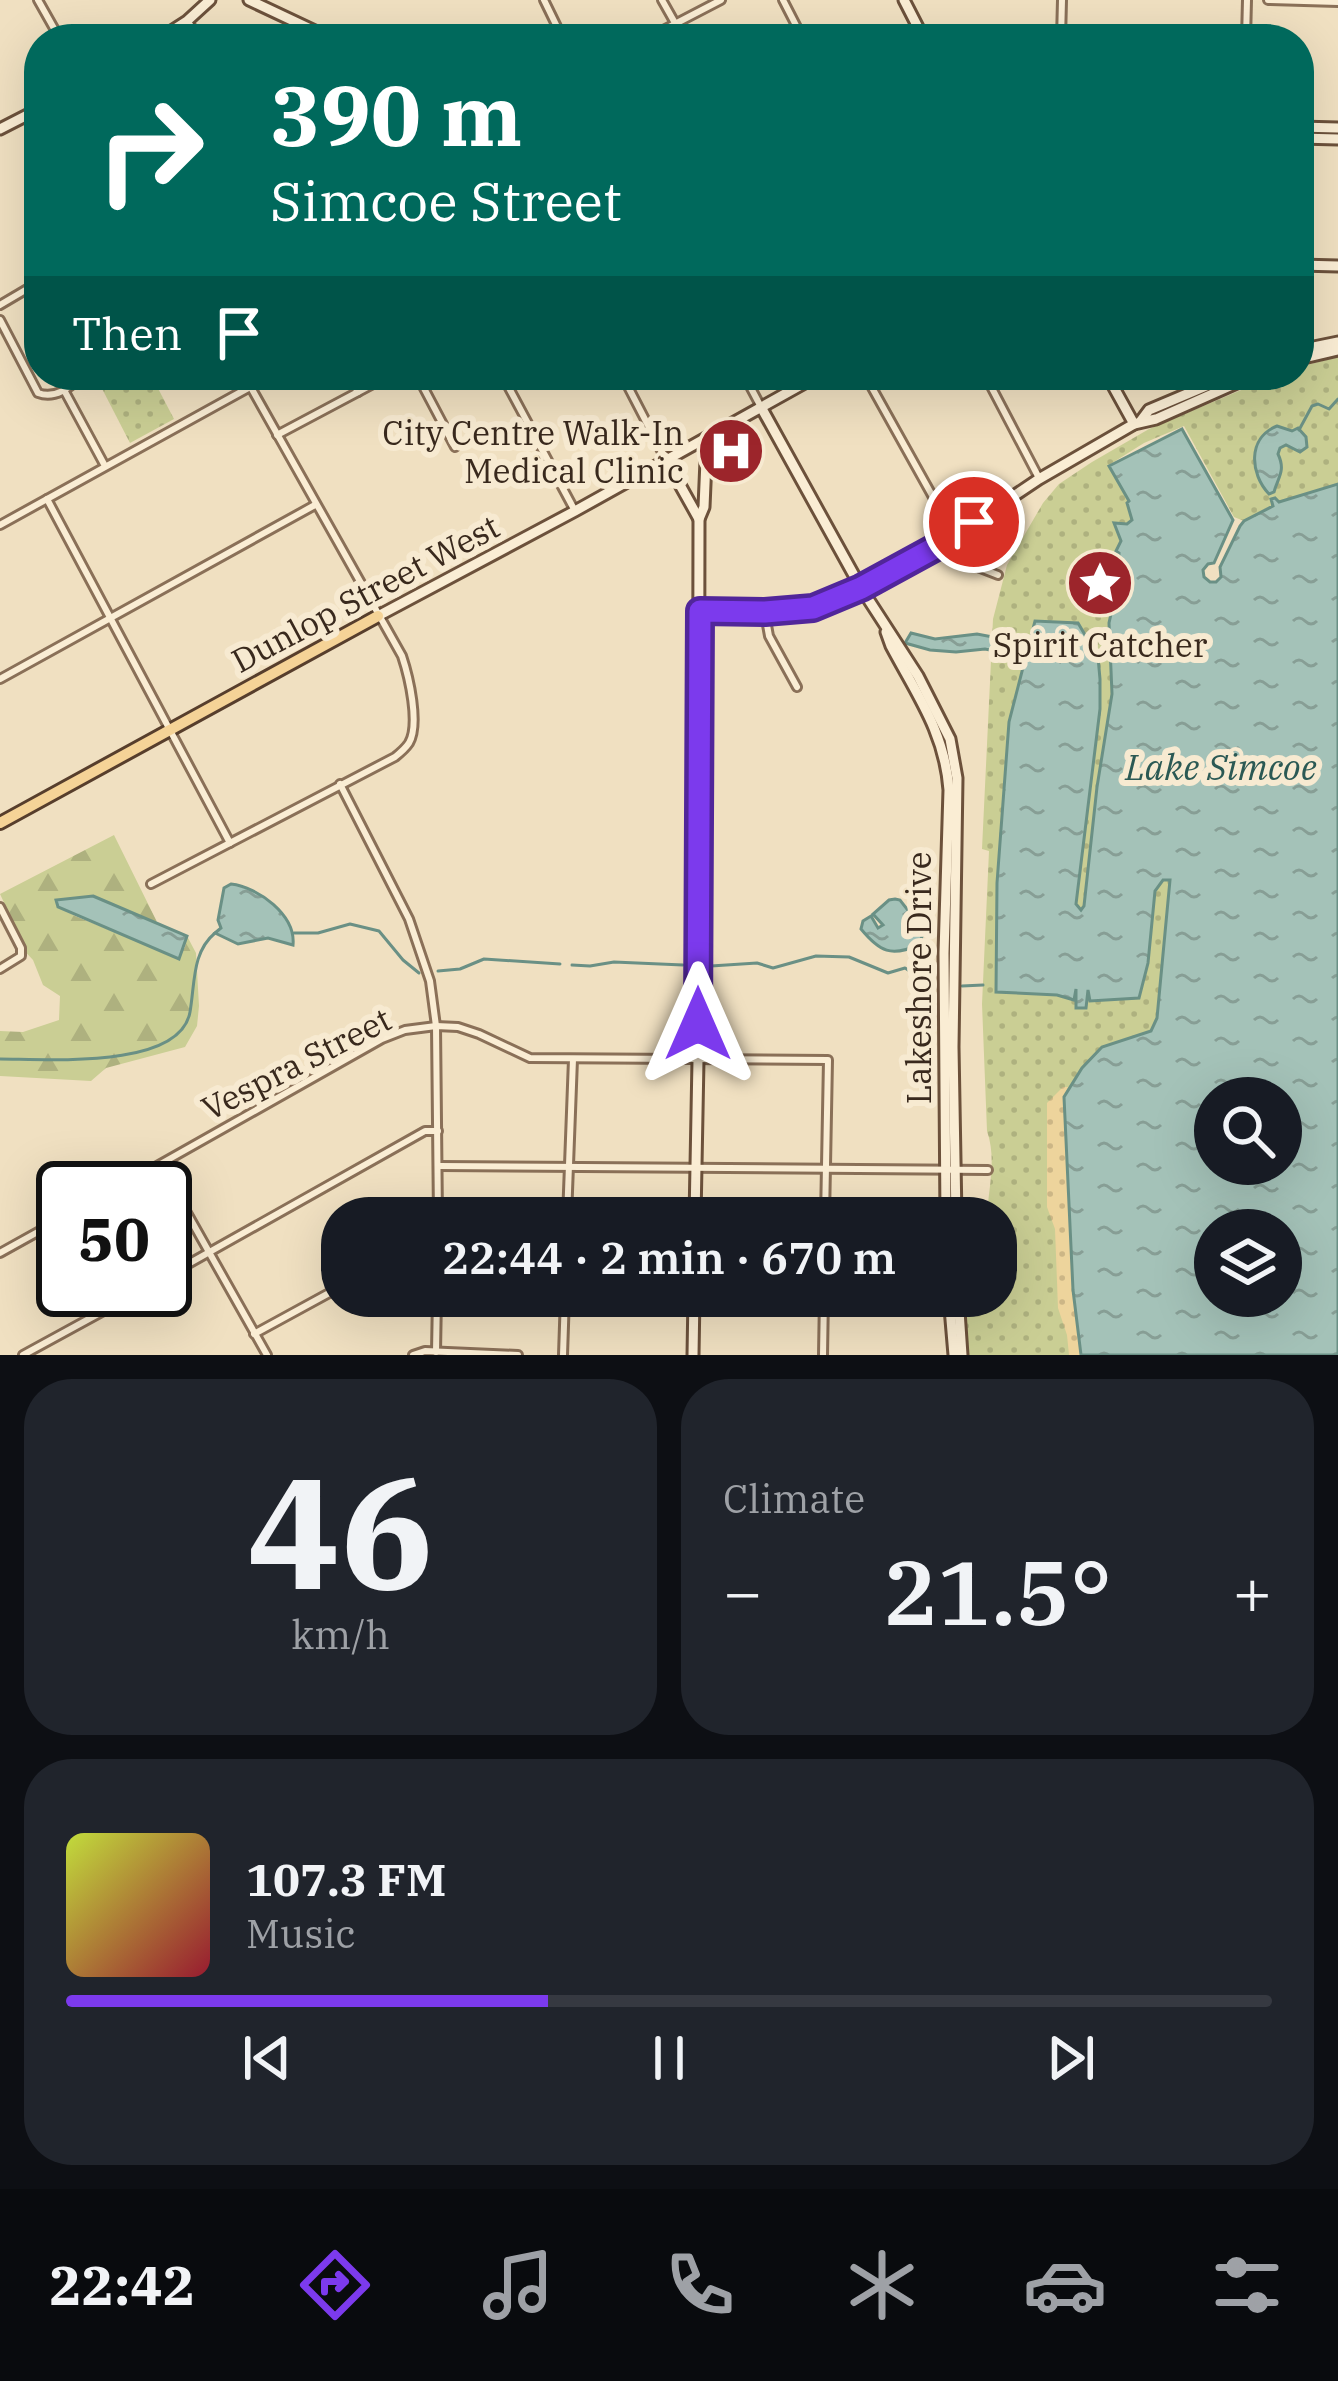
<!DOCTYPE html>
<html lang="en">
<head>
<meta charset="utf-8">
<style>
  :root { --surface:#171b24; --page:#20242c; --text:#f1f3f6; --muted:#9ea1a6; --line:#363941; --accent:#7c3aed }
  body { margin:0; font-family:"IBM Plex Serif",serif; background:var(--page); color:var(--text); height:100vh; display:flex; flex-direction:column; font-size:45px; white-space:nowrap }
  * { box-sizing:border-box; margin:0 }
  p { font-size:39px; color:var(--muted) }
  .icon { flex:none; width:66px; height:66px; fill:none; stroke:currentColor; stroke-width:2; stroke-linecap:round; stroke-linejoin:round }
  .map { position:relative; height:1355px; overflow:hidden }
  .details { display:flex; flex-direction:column; gap:24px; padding:24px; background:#0d0f14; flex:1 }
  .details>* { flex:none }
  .banner { position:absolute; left:24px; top:24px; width:1290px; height:366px; border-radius:48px; box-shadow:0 12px 48px #0002; background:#00695c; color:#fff; overflow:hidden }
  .tools { position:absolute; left:1194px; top:1077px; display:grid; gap:24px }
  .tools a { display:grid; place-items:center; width:108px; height:108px; border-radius:50%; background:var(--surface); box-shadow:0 12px 48px #0002; font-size:60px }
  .speed { position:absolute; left:36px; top:1161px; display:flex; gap:24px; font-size:60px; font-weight:700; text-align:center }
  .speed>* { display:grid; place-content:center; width:156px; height:156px; border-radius:50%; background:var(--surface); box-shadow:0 12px 48px #0002; line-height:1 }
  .speed .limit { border:6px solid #111; border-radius:18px; background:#fff; color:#111 }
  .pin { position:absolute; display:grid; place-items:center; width:102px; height:102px; color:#fff; margin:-51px; border:6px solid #fff; border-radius:50%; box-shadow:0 3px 12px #0007 }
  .me { position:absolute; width:132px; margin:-66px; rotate:0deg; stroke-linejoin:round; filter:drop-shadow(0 0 9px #0008) }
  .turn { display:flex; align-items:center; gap:42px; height:252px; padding:0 48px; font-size:54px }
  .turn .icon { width:156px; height:156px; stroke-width:2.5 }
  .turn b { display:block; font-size:84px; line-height:102px }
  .then { display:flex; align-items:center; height:114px; padding:0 48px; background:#0003; gap:24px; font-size:45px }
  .big { font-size:90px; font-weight:600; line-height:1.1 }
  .details .widget { flex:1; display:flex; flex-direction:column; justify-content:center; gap:18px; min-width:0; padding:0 42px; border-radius:48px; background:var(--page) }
  .details .dial { align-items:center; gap:0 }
  .dial b { font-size:156px; line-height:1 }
  .song { display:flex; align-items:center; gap:36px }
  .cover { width:144px; height:144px; border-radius:18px; background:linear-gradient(135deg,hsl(70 70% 55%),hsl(350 70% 35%)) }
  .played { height:12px; border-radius:6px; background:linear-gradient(90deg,var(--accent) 40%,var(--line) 40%) }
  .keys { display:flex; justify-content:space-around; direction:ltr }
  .heat { display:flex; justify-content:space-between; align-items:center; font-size:66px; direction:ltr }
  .details .tiles { flex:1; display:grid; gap:24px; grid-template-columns:1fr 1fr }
  .widget:last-child { grid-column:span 2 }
  .trip { position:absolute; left:321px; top:1197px; width:696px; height:120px; border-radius:48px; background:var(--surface); box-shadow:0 12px 48px #0002; font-weight:600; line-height:120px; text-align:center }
  .dock { display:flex; height:192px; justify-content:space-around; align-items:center; background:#090b0e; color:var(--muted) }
  .dock .icon { width:84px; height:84px }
  .dock .selected { color:var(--accent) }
  .dock b { font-size:54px; color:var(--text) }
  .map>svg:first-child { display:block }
  .green { fill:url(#green-dots) }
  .forest { fill:url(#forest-firs) }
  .sand { fill:url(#sand-dots) }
  .water { fill:url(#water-ripples); stroke:#6a9085; stroke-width:3; fill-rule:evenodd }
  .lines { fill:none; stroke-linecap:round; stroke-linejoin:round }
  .stream { stroke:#6a9085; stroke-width:3 }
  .street-casing { stroke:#8a7058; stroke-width:12 }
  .secondary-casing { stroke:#6c513b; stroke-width:15 }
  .primary-casing { stroke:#573e2c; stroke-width:16 }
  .street { stroke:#faedd4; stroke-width:6 }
  .secondary { stroke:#faedd4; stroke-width:9 }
  .primary { stroke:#f5d397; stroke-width:10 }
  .route-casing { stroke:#51269a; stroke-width:30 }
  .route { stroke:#7c3aed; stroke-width:21 }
  .labels { text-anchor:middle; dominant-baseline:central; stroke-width:12; stroke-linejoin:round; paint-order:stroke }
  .poi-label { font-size:33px; fill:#39291d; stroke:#f7ead1; text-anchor:end }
  .street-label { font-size:33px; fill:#39291d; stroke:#f7ead1 }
  .water-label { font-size:36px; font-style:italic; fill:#2b5954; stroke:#f7ead1 }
</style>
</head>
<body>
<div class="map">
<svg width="1338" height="1355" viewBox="0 0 1338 1355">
  <defs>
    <pattern id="green-dots" width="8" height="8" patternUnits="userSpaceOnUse" patternTransform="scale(3)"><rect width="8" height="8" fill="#cace94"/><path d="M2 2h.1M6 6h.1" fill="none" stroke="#aeb17f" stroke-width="1.8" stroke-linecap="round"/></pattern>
    <pattern id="forest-firs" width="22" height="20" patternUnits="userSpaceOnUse" patternTransform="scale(3)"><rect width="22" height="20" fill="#cace94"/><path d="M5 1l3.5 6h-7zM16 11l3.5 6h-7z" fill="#aeb17f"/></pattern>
    <pattern id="sand-dots" width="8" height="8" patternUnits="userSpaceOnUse" patternTransform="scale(3)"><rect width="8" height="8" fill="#edd49c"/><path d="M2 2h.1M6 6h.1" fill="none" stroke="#ccb686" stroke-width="1.8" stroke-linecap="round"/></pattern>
    <pattern id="water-ripples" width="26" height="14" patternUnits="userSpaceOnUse" patternTransform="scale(3)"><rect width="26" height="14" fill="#a4c2b8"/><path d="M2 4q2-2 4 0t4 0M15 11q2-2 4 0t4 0" fill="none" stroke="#879e95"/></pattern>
  </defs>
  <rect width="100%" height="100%" fill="#f0e0c1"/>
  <g class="green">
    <path d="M1338 357V484L1277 502 1244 521 1234 517 1184 426 1144 443 1109 465 1129 502 1128 504 1132 520 1127 524 1116 523 1121 541 1119 578 1109 623 1112 694 1097 787 1084 906 1081 910 1076 905 1100 709V679L1098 657 1078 623 1030 637 1009 722 997 883 996 992 1057 995 1073 1000 1074 989H1077V1008L1087 990H1090V1000L1139 998 1148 963 1155 891 1162 880H1171V886L1157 1018 1151 1032 1102 1047 1082 1068 1073 1290 1081 1355H969L964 1296H996V1218H987C988 1189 997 1160 987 1131L982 1004 989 851 982 849 993 619 1007 565 1043 503 1059 484 1092 462 1149 429 1277 375H1299V367Z"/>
    <polygon points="95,375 151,375 174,419 130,443"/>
  </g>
  <polygon class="forest" points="114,835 158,924 93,896 56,901 58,907 75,916 178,958 185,947 187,936 196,953 199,1006 197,1026 185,1047 106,1068 91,1081 0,1076 0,1031 23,1032 59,1020 60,996 43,985 33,960 19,945 14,924 0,894"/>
  <polygon class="sand" points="1063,1087 1068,1087 1064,1097 1073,1290 1081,1355 1069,1355 1067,1335 1058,1308 1055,1229 1047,1207 1047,1103"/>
  <g class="water">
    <path d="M1277 426 1292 431 1298 428 1306 437 1307 447 1300 452 1286 445 1280 448 1278 454C1286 471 1278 477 1274 492L1269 494C1250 474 1247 438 1277 426Z"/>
    <path d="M1182 429 1233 520 1214 563 1208 564 1203 570 1204 577 1210 582H1216L1221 577 1220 567 1240 526 1244 521 1273 506 1271 499 1275 498 1279 502 1338 484V1355H1081L1073 1290 1064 1097 1082 1068 1102 1047 1151 1031 1157 1018 1170 880H1163L1155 891 1148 963 1139 998 1090 1001 1088 990 1086 1008H1076V989L1074 1000 1057 995 996 992 997 883 1009 722 1035 621 1078 623 1098 657 1100 679V709L1076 904 1081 910 1084 906 1097 787 1112 694 1109 623 1119 578V553L1116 551 1121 541 1114 523 1127 524 1132 520 1127 503 1129 501 1109 466ZM1281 1098V1164H1215V1098ZM1281 1230V1296H1215V1230Z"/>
    <polygon points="911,633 935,639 977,634 1019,642 1015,655 985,649 956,652 930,650 905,643"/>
    <path d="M231 884C258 887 296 915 293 945L268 938 238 944 215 933 221 928 218 920 224 888Z"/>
    <polygon points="93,896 187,936 179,959 58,907 56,900"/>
    <path d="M895 899 900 900 924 931 919 945C891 957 880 952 861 929L863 921 871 916 878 928 883 925 873 914 889 900Z"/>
  </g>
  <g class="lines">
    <g class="stream">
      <polyline points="1299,430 1312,406 1318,404 1329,409 1338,399"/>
      <polyline points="294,933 318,933 350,924 379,931 403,960 419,973"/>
      <polyline points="572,965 590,966 614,962 683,965"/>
      <path d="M711 966 757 963 773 968 816 956 849 957 888 973 905 968C915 974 923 986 934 987"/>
      <polyline points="438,971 460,969 484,959 560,964"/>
      <polyline points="962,986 983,985"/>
      <path d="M0 1059C44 1059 180 1070 190 1012 195 983 192 952 215 933"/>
    </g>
    <g class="street-casing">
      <g id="street">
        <polyline points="38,0 60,39"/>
        <polyline points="544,0 563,39"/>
        <polyline points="662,0 684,39"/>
        <polyline points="783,0 803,39"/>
        <polyline points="1268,0 1338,2"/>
        <polyline points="188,22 200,39"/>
        <polyline points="646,39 721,0"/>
        <polyline points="1061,39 1062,0"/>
        <polyline points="1246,39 1247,0"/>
        <polyline points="0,305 39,282"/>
        <path d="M0 320 38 393C56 400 71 386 84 375"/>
        <polyline points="348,375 358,392"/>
        <polyline points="417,375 455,447"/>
        <polyline points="502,375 575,511"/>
        <polyline points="622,375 666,460"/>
        <polyline points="744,375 761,407"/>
        <polyline points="865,375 967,558 980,568 998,575"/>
        <polyline points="985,375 1039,478"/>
        <polyline points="64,390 105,466"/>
        <polyline points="277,435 390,375"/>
        <polyline points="47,499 230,843"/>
        <polyline points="0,525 250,387"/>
        <polyline points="765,614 769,636 797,687"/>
        <polyline points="0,679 315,505"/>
        <polyline points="340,784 409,919 430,981 436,1026 438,1218"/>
        <path d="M151 884 395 757C400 753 405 749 409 743 420 724 409 677 402 656L244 375"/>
        <polyline points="0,907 21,948 21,956 0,969"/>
        <polyline points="160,1165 267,1355"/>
        <polyline points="439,1166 988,1170"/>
        <polyline points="118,1188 382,1039 405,1030 436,1026 458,1027 479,1034 530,1058 828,1060 825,1218"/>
        <polyline points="567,1218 573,1059"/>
        <polyline points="0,1253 63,1218"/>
        <polyline points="165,1277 425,1131 438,1131"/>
        <polyline points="254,1334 342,1286"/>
        <polyline points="436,1352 437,1296"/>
        <polyline points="23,1355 142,1290"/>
        <polyline points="413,1355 425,1351 518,1355"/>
        <polyline points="563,1355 565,1296"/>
        <polyline points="823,1355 824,1296"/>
      </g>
    </g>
    <g class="secondary-casing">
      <g id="secondary">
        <polyline points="249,0 317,32 338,37 384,39"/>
        <polyline points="904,0 924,39"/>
        <polyline points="159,39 187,21 210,0"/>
        <polyline points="1299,127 1338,128"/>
        <polyline points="0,129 39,109"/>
        <polyline points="1299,138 1338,139"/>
        <polyline points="1299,265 1338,266"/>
        <polyline points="1299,350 1338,342"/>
        <polyline points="1299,359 1338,350"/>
        <polyline points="1107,375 1134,424"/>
        <polyline points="761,407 861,588 918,676 950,739 957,778 953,1047 956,1218"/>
        <polyline points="1140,422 1149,410 1232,375"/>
        <polyline points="666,460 699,519"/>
        <polyline points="700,611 765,612 813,608 849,594 939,546 1039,479 1134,424 1156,419 1255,375"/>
        <polyline points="378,616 575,511 819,375"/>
        <path d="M886 632 891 646C917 695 945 733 949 790L944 953 946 1218"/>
        <polyline points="695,1218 698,1060 699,519 704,507 707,437"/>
        <polyline points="949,1296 954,1355"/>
        <polyline points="958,1296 962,1355"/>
        <polyline points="693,1355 694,1296"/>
      </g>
    </g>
    <g class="primary-casing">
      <polyline id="primary" points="0,823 378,616"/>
    </g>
    <use href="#street" class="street"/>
    <use href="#secondary" class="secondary"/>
    <use href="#primary" class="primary"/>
  </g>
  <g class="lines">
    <g class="route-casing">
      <polyline id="route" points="698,1024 700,611 765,612 813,608 861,588 938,546 974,522"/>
    </g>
    <use href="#route" class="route"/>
  </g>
  <defs>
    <g id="hospital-disc" transform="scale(3.45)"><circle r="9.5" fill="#9c252b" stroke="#f7ead1"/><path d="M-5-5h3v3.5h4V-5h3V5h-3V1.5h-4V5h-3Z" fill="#fff"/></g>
    <g id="sight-disc" transform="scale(3.45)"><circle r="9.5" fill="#9c252b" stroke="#f7ead1"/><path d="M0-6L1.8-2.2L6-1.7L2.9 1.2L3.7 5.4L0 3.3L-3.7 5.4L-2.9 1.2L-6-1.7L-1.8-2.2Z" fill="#fff"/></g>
  </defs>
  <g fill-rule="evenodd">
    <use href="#hospital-disc" x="731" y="451"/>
    <use href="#sight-disc" x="1100" y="583"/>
  </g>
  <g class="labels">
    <g class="poi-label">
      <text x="684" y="432">City Centre Walk-In<tspan x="684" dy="38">Medical Clinic</tspan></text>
      <text x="1100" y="644" text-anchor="middle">Spirit Catcher</text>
    </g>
    <g class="street-label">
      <text transform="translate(365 593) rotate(-28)">Dunlop Street West</text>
      <text transform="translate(918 978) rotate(-90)">Lakeshore Drive</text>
      <text transform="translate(296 1063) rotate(-27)">Vespra Street</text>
    </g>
    <g class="water-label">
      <text x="1221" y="766">Lake Simcoe</text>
    </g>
  </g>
</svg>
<div class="tools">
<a><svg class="icon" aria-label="search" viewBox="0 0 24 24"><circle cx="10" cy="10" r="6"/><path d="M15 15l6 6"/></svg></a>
<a><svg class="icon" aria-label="layers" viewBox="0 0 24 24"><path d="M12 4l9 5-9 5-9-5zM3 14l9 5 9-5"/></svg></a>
</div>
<div class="speed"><div class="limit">50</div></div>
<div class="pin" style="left:974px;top:522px;background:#d93025"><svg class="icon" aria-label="arrive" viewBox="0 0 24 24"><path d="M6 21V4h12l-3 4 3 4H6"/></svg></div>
<svg class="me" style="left:698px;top:1024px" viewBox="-20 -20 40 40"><path d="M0-17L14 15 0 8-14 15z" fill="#7c3aed" stroke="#fff" stroke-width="4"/></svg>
<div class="trip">22:44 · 2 min · 670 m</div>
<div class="banner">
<div class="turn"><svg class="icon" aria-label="right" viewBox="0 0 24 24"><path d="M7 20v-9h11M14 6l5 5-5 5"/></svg><div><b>390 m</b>Simcoe Street</div></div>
<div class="then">Then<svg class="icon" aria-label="arrive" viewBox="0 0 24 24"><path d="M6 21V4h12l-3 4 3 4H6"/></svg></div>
</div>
</div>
<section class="details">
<div class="tiles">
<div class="widget dial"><b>46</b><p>km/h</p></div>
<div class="widget"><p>Climate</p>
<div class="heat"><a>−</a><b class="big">21.5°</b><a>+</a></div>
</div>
<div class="widget">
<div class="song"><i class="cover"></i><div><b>107.3 FM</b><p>Music</p></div></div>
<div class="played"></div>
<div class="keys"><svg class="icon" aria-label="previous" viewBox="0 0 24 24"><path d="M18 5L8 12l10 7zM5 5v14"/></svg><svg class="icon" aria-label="pause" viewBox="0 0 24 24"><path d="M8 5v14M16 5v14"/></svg><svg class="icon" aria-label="next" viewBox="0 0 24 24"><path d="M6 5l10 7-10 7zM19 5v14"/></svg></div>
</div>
</div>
</section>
<nav class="dock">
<b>22:42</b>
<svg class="icon selected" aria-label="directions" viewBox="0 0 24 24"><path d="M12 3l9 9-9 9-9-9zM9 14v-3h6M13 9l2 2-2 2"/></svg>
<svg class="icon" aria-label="music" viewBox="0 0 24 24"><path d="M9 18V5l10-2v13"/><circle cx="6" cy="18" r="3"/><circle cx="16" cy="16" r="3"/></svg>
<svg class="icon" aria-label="phone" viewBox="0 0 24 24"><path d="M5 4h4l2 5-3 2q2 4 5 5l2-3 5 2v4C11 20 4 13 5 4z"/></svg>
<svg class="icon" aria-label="climate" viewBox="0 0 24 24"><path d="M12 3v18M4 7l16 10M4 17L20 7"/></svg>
<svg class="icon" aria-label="car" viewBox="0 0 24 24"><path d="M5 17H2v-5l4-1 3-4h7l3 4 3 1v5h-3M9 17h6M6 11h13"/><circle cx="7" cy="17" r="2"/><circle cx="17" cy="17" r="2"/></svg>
<svg class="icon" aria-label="filters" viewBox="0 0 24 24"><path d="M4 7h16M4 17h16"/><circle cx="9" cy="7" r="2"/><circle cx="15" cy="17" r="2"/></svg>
</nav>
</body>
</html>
